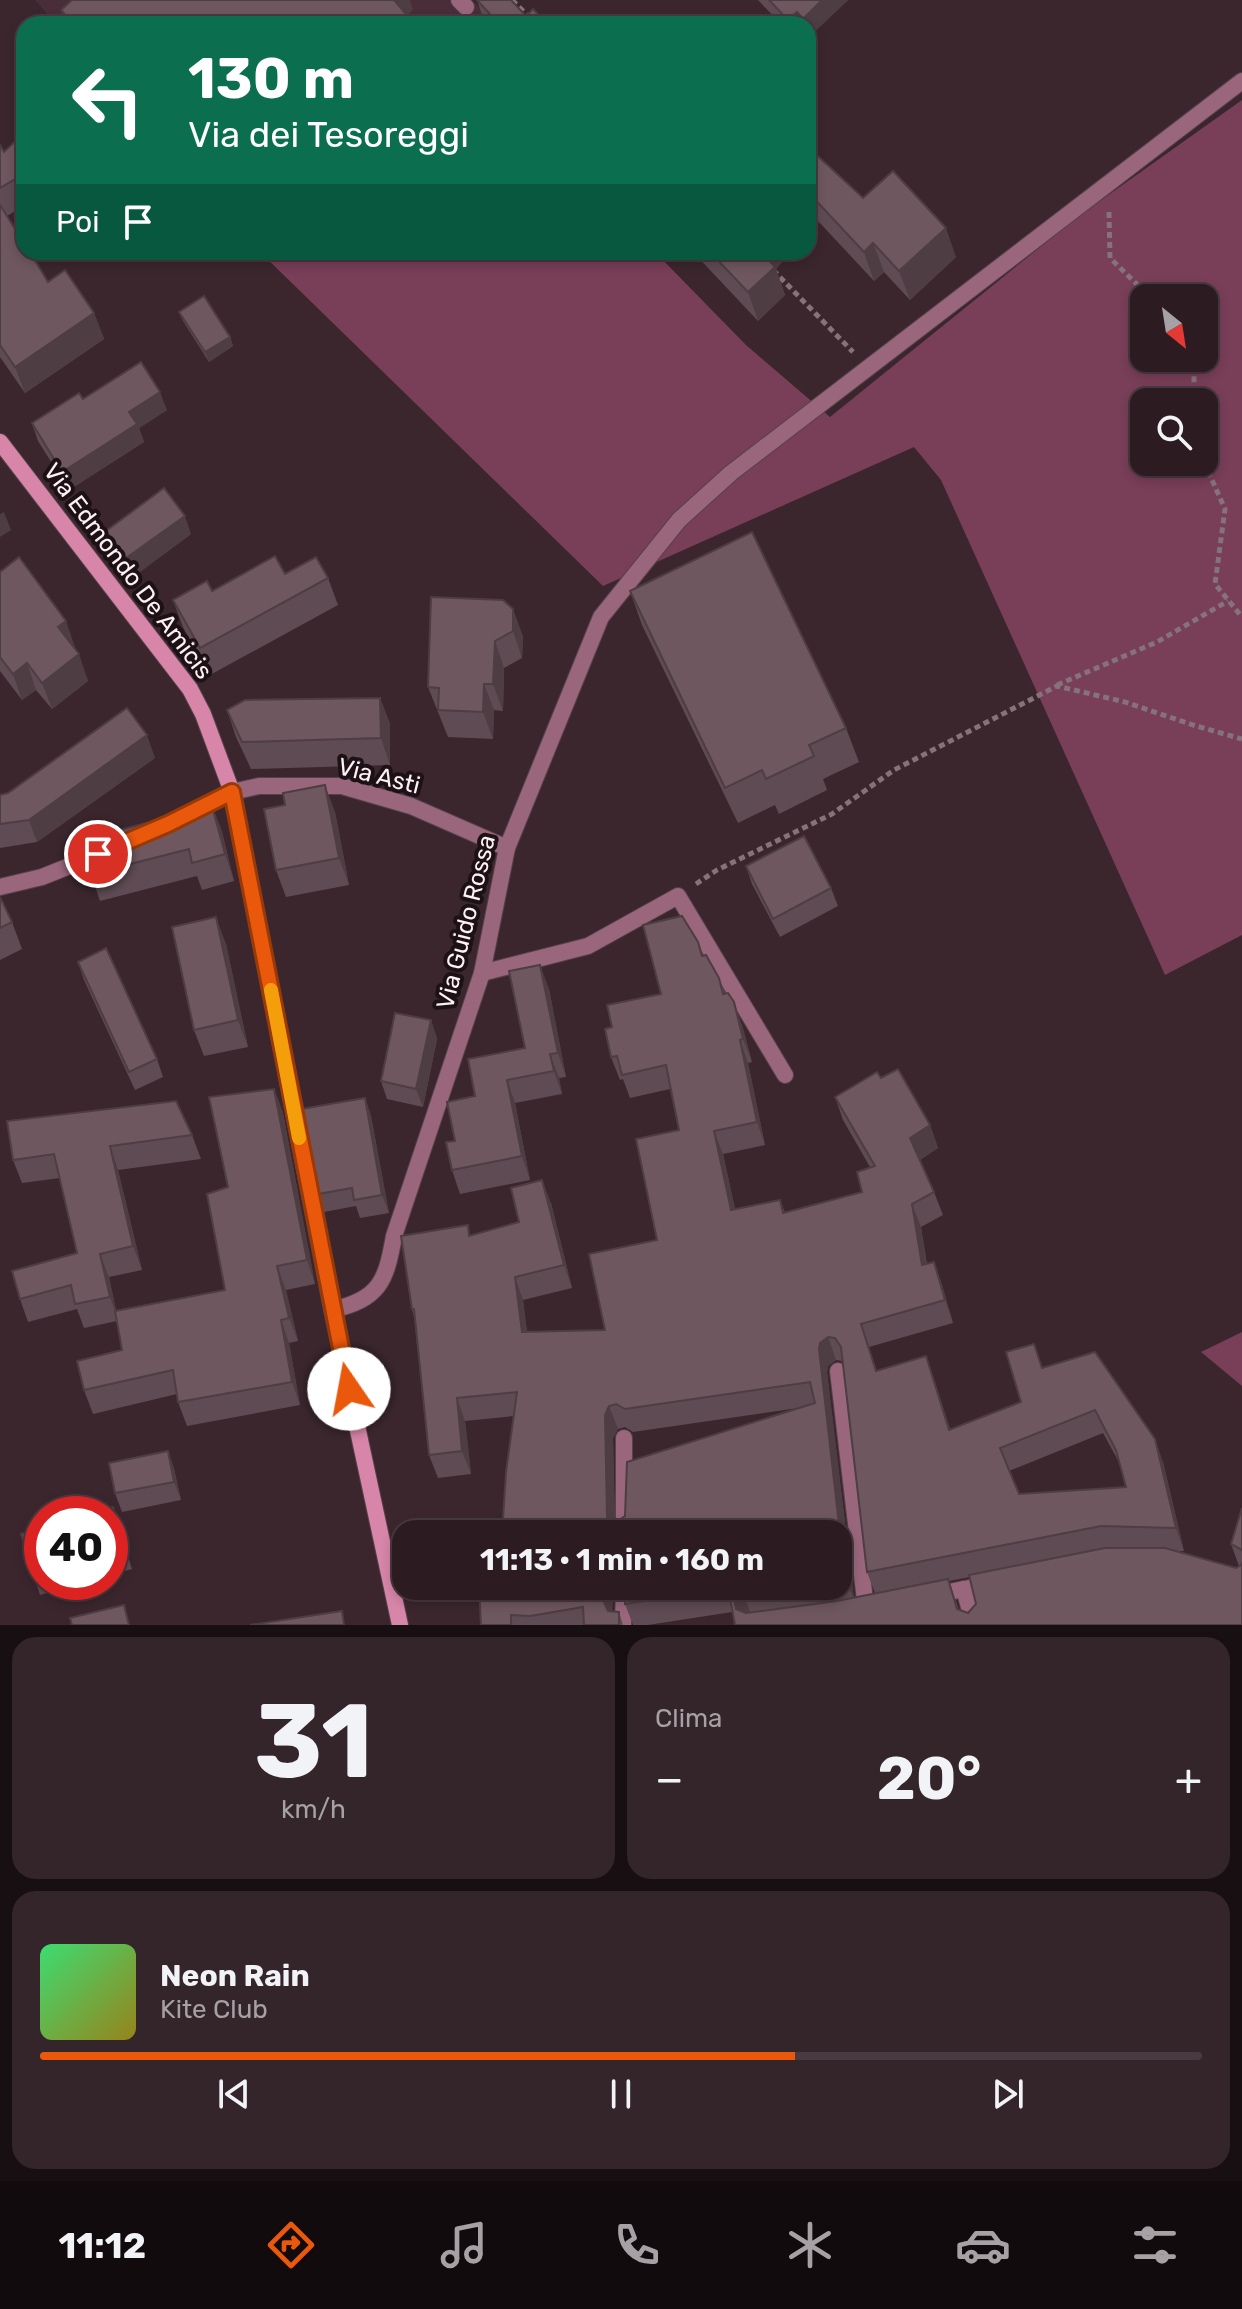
<!DOCTYPE html>
<html lang="it">
<head>
<meta charset="utf-8">
<style>
  :root { --surface:#2c1c22; --page:#34252a; --text:#f1f3f6; --muted:#a6a1a5; --line:#483a40; --accent:#ea580c }
  body { margin:0; font-family:Rubik,sans-serif; background:var(--page); color:var(--text); height:100vh; display:flex; flex-direction:column; font-size:30px; white-space:nowrap }
  * { box-sizing:border-box; margin:0 }
  p { font-size:26px; color:var(--muted) }
  .icon { flex:none; width:44px; height:44px; fill:none; stroke:currentColor; stroke-width:2; stroke-linecap:round; stroke-linejoin:round }
  .map { position:relative; height:1625px; overflow:hidden }
  .panel { display:flex; flex-direction:column; gap:12px; padding:12px; background:#180f13; flex:1 }
  .panel>* { flex:none }
  .hud { position:absolute; left:16px; top:16px; width:800px; height:244px; border-radius:24px; box-shadow:0 4px 12px #0003,0 0 0 2px var(--line); background:#0b6e4f; color:#fff; overflow:hidden }
  .needle { width:52px; rotate:150deg }
  .tools { position:absolute; left:1130px; top:284px; display:grid; gap:16px }
  .tools a { display:grid; place-items:center; width:88px; height:88px; border-radius:16px; background:var(--surface); box-shadow:0 4px 12px #0003,0 0 0 2px var(--line); font-size:40px }
  .speed { position:absolute; left:24px; top:1496px; display:flex; gap:16px; font-size:40px; font-weight:700; text-align:center }
  .speed>* { display:grid; place-content:center; width:104px; height:104px; border-radius:50%; background:var(--surface); box-shadow:0 4px 12px #0003,0 0 0 2px var(--line); line-height:1 }
  .speed .limit { border:12px solid #d22; background:#fff; color:#111 }
  .pin { position:absolute; display:grid; place-items:center; width:68px; height:68px; color:#fff; margin:-34px; border:4px solid #fff; border-radius:50%; box-shadow:0 2px 8px #0007 }
  .me { position:absolute; width:88px; margin:-44px; rotate:348deg; stroke-linejoin:round; filter:drop-shadow(0 0 6px #0008) }
  .turn { display:flex; align-items:center; gap:28px; height:168px; padding:0 40px; font-size:36px }
  .turn .icon { width:104px; height:104px; stroke-width:2.5 }
  .turn b { display:block; font-size:56px; line-height:68px }
  .then { display:flex; align-items:center; height:76px; padding:0 40px; background:#0003; gap:16px; font-size:30px }
  .big { font-size:60px; font-weight:700; line-height:1.1 }
  .panel .widget { flex:1; display:flex; flex-direction:column; justify-content:center; gap:12px; min-width:0; padding:0 28px; border-radius:24px; background:var(--page) }
  .panel .dial { align-items:center; gap:0 }
  .dial b { font-size:104px; line-height:1 }
  .song { display:flex; align-items:center; gap:24px }
  .cover { width:96px; height:96px; border-radius:12px; background:linear-gradient(135deg,hsl(140 70% 55%),hsl(50 70% 35%)) }
  .played { height:8px; border-radius:4px; background:linear-gradient(90deg,var(--accent) 65%,var(--line) 65%) }
  .keys { display:flex; justify-content:space-around; direction:ltr }
  .heat { display:flex; justify-content:space-between; align-items:center; font-size:44px; direction:ltr }
  .panel .tiles { flex:1; display:grid; gap:12px; grid-template-columns:1fr 1fr }
  .widget:last-child { grid-column:span 2 }
  .trip { position:absolute; left:392px; top:1520px; width:460px; height:80px; border-radius:24px; background:var(--surface); box-shadow:0 4px 12px #0003,0 0 0 2px var(--line); font-weight:700; line-height:80px; text-align:center }
  .dock { display:flex; height:128px; justify-content:space-around; align-items:center; background:#120b0e; color:var(--muted) }
  .dock .icon { width:56px; height:56px }
  .dock .on { color:var(--accent) }
  .dock b { font-size:36px; color:var(--text) }
  .map>svg:first-child { display:block }
  .built { fill:#492d38 }
  .green { fill:#793e58; fill-rule:evenodd }
  .lines { fill:none; stroke-linecap:round; stroke-linejoin:round }
  .street-casing { stroke:#56424a; stroke-width:18 }
  .secondary-casing { stroke:#56424a; stroke-width:18 }
  .path { stroke:#85727a; stroke-width:5; stroke-dasharray:6 4; stroke-linecap:butt }
  .street { stroke:#9a667b; stroke-width:16 }
  .secondary { stroke:#d785a8; stroke-width:16 }
  .wall { fill:#5f4b53; fill-rule:evenodd }
  .shaded-wall { fill:#4e3d43 }
  .building { fill:#6f5760; stroke:#4e3d43; stroke-width:2; fill-rule:evenodd }
  .route-casing { stroke:#983908; stroke-width:20 }
  .route { stroke:#ea580c; stroke-width:14 }
  .slow { stroke:#f59e0b; stroke-width:14 }
  .labels { text-anchor:middle; dominant-baseline:central; stroke-width:8; stroke-linejoin:round; paint-order:stroke }
  .street-label { font-size:24px; fill:#fff0f6; stroke:#1c1216 }
</style>
</head>
<body>
<div class="map">
<svg width="1242" height="1625" viewBox="0 0 1242 1625">
  <rect width="100%" height="100%" fill="#3b262e"/>
  <polygon class="built" points="35,0 472,0 486,15 482,24 56,24"/>
  <g class="green">
    <path d="M1242 100V935L1165 975 941 480 914 447 603 586 260 252H655L746 345 830 417 1076 218ZM1144 298H1204V358H1144ZM1144 402H1204V462H1144Z"/>
    <polygon points="1242,1332 1242,1386 1201,1352"/>
  </g>
  <g class="lines">
    <g class="street-casing">
      <g id="street">
        <polyline points="459,0 466,7"/>
        <polyline points="176,820 232,792 259,786 342,786 411,806 507,848"/>
        <polyline points="0,887 42,877 107,851"/>
        <polyline points="482,973 588,946 678,896 785,1075"/>
        <path d="M332 1310C380 1299 386 1281 394 1236L482 973 507 848 601 617 679 520 731 473 1242 81"/>
        <polyline points="838,1371 866,1609"/>
        <polyline points="624,1534 624,1438"/>
        <polyline points="964,1589 974,1625"/>
        <polyline points="934,1595 994,1583"/>
        <polyline points="623,1625 624,1586"/>
      </g>
    </g>
    <g class="secondary-casing">
      <polyline id="secondary" points="0,442 190,689 203,714 232,792 332,1310 400,1625"/>
    </g>
    <g class="path">
      <polyline points="512,0 536,24"/>
      <polyline points="1109,212 1110,258 1151,298"/>
      <polyline points="773,270 853,352"/>
      <polyline points="1187,358 1194,372 1194,402"/>
      <polyline points="1204,462 1225,509 1215,584 1242,617"/>
      <polyline points="1057,685 1157,642 1228,601"/>
      <polyline points="696,884 717,870 832,814 894,770 1057,686 1125,702 1193,725 1242,739"/>
    </g>
    <use href="#street" class="street"/>
    <use href="#secondary" class="secondary"/>
  </g>
  <g class="wall">
    <polygon points="477,0 526,16 547,24 485,24"/>
    <polygon points="758,0 848,0 809,37 808,36 808,24 781,24"/>
    <polygon points="413,9 407,15 414,24 66,24 61,10"/>
    <polygon points="24,133 24,206 7,216 48,282 94,313 104,339 25,393 0,357 0,145 4,152"/>
    <polygon points="808,147 863,198 956,257 910,300 884,272 874,281 819,222 808,234"/>
    <polygon points="693,252 791,252 776,269 785,295 758,321"/>
    <polygon points="179,312 230,337 233,346 209,362 183,321"/>
    <polygon points="167,410 139,428 144,442 69,490 38,441 32,423"/>
    <polygon points="106,531 191,534 133,577 112,549"/>
    <polygon points="0,572 75,647 74,648 88,681 52,709 36,690 22,700 0,671"/>
    <polygon points="328,578 338,605 210,675 183,627 173,600 212,591"/>
    <polygon points="630,591 846,728 859,762 823,779 827,790 779,814 775,805 738,823 642,625"/>
    <polygon points="503,600 523,636 522,658 504,668 503,711 494,710 493,739 448,737 428,687"/>
    <polygon points="380,698 390,724 390,765 251,769 236,737 227,710"/>
    <polygon points="155,758 37,842 0,848 0,795"/>
    <polygon points="212,806 222,832 234,881 202,890 197,876 100,901 91,874"/>
    <polygon points="335,812 349,885 286,897 276,870"/>
    <polygon points="746,866 831,888 838,906 780,937 752,884"/>
    <polygon points="0,897 12,922 22,949 0,960"/>
    <polygon points="226,944 248,1047 204,1056 194,1030"/>
    <path d="M703 956 719 978 725 993 742 1025 752 1062 748 1063 765 1145 723 1154 735 1209 780 1200 785 1213 862 1192 870 1167 843 1120 835 1097 881 1078 930 1125 938 1148 920 1160 934 1192 943 1215 921 1227 927 1264 934 1262 942 1285 953 1323 869 1347 877 1371 934 1379 950 1430 1021 1402 1043 1368 1163 1462 1184 1551H1176L1236 1568 1239 1566 1231 1544 1242 1508V1625L732 1612 648 1625H633L625 1604 626 1586H838V1534H502L514 1416 465 1421 471 1474 438 1478 429 1455 414 1317 412 1309 471 1235 519 1222 551 1203 572 1288 523 1300 527 1332 605 1330 657 1240 679 1130 670 1089 630 1098 623 1079 620 1080 611 1057 612 1027 661 994ZM836 1360 842 1361 867 1572 875 1593 854 1598 827 1372 828 1366ZM798 1408 616 1522 615 1521 613 1438 618 1429 625 1427 633 1432ZM1103 1433 1120 1464 1126 1487 1019 1494 1009 1471ZM970 1577 976 1604 968 1613 959 1610 949 1581Z"/>
    <polygon points="78,962 157,1059 163,1077 135,1090 84,980"/>
    <polygon points="549,989 566,1077 559,1078 562,1094 515,1103 530,1180 460,1194 452,1170 455,1141 525,1048"/>
    <polygon points="431,1020 437,1039 423,1107 387,1099 381,1081"/>
    <polygon points="274,1089 283,1113 315,1284 286,1290 298,1341 289,1343 300,1405 187,1426 178,1402 177,1394 93,1414 84,1390 122,1350 117,1321 84,1328 77,1309 28,1322 20,1299 77,1253 60,1178 22,1183 13,1160 192,1135 201,1159 118,1170 142,1270 109,1277 116,1310 225,1290 228,1187"/>
    <polygon points="365,1098 371,1116 389,1213 360,1218 356,1206 324,1212 318,1194"/>
    <polygon points="168,1451 174,1469 181,1500 122,1512 115,1493"/>
    <polygon points="110,1514 119,1526 132,1569 110,1575"/>
    <polygon points="42,1528 42,1582 85,1582 40,1595 34,1576"/>
    <polygon points="479,1586 613,1586 612,1611 619,1612 623,1625 481,1625"/>
  </g>
  <g class="shaded-wall">
    <polygon points="391,0 410,0 413,9 399,21"/>
    <polygon points="822,0 848,0 809,37 808,24 804,24 803,19"/>
    <polygon points="797,12 801,24 790,24 788,20"/>
    <polygon points="92,17 95,24 83,24"/>
    <polygon points="809,193 819,222 808,234 808,194"/>
    <polygon points="946,228 956,257 910,300 899,271"/>
    <polygon points="873,243 884,272 874,281 864,252"/>
    <polygon points="759,252 791,252 776,269 785,295 758,321 748,292"/>
    <polygon points="94,313 104,339 25,393 15,367"/>
    <polygon points="230,337 233,346 209,362 205,352"/>
    <polygon points="160,392 167,410 139,428 144,442 69,490 62,472 129,412"/>
    <polygon points="4,512 11,530 0,537 0,514"/>
    <polygon points="185,516 191,534 133,577 126,558"/>
    <polygon points="513,609 523,636 522,658 513,631"/>
    <polygon points="66,621 75,647 67,654 58,627"/>
    <polygon points="495,641 504,668 503,711 493,684"/>
    <polygon points="79,654 88,681 52,709 42,683"/>
    <polygon points="27,663 36,690 22,700 13,674"/>
    <polygon points="484,684 494,710 493,739 483,712"/>
    <polygon points="380,698 390,724 390,765 381,738"/>
    <polygon points="147,735 155,758 37,842 29,820"/>
    <polygon points="325,785 335,812 349,885 339,858"/>
    <polygon points="212,806 222,832 234,881 225,854"/>
    <polygon points="216,917 226,944 248,1047 238,1020"/>
    <polygon points="540,965 549,989 566,1077 558,1053"/>
    <polygon points="734,1002 742,1025 752,1062 743,1039"/>
    <polygon points="431,1020 437,1039 423,1107 416,1089"/>
    <polygon points="740,1040 748,1063 765,1145 757,1122"/>
    <polygon points="550,1054 559,1078 562,1094 554,1071"/>
    <polygon points="507,1080 515,1103 530,1180 522,1156"/>
    <polygon points="274,1089 283,1113 315,1284 307,1260"/>
    <polygon points="365,1098 371,1116 389,1213 382,1195"/>
    <polygon points="930,1125 938,1148 918,1161 910,1138"/>
    <polygon points="714,1131 723,1154 740,1233 731,1210"/>
    <polygon points="110,1146 118,1170 142,1270 133,1246"/>
    <polygon points="542,1180 551,1203 572,1288 564,1265"/>
    <polygon points="912,1204 921,1227 930,1289 922,1265"/>
    <polygon points="100,1254 109,1277 118,1320 110,1297"/>
    <polygon points="934,1262 942,1285 953,1323 945,1300"/>
    <polygon points="277,1266 286,1290 298,1341 289,1318"/>
    <polygon points="515,1277 523,1300 530,1355 522,1332"/>
    <polygon points="281,1320 289,1343 300,1405 292,1382"/>
    <polygon points="828,1337 836,1360 828,1366 827,1372 854,1600 845,1577 819,1349 820,1343"/>
    <polygon points="926,1356 934,1379 958,1453 949,1430"/>
    <polygon points="457,1398 465,1421 471,1474 462,1451"/>
    <polygon points="609,1406 618,1429 613,1438 615,1534 607,1517 605,1415"/>
    <polygon points="1155,1439 1163,1462 1184,1551 1176,1528"/>
    <polygon points="168,1451 174,1469 181,1500 174,1482"/>
    <polygon points="113,1507 119,1526 132,1569 125,1550"/>
    <polygon points="604,1586 613,1586 612,1625 604,1602"/>
    <polygon points="742,1591 751,1614 736,1609 734,1598"/>
  </g>
  <g class="building">
    <polygon points="72,0 394,0 412,21 409,24 99,24 92,17 83,24 73,24 61,10"/>
    <polygon points="477,0 511,0 526,16 533,9 547,24 488,24 484,20 490,14"/>
    <polygon points="769,0 822,0 803,19 797,12 788,20"/>
    <polygon points="24,133 24,174 0,188 0,145 4,152"/>
    <polygon points="808,147 863,198 893,171 946,228 899,271 873,243 864,252 809,193 808,194"/>
    <polygon points="0,205 24,243 24,252 30,252 48,282 65,270 94,313 15,367 0,345"/>
    <polygon points="710,252 761,252 775,267 748,292"/>
    <polygon points="204,296 230,337 205,352 179,312"/>
    <polygon points="141,362 160,392 129,412 137,424 62,472 32,423 79,393 83,399"/>
    <polygon points="164,488 185,516 126,558 106,531"/>
    <polygon points="752,532 846,728 809,745 814,756 766,779 762,770 725,788 630,591"/>
    <polygon points="275,556 285,574 316,557 328,578 200,648 173,600 207,581 212,591"/>
    <polygon points="19,557 66,621 58,627 79,654 42,683 27,663 13,674 0,657 0,572"/>
    <polygon points="431,597 503,600 513,609 513,631 495,641 493,684 484,684 483,712 438,710 439,688 428,687"/>
    <polygon points="380,698 381,738 242,742 227,710 245,700"/>
    <polygon points="127,708 147,735 29,820 0,824 0,795 8,793"/>
    <polygon points="325,785 339,858 276,870 264,809 285,805 283,793"/>
    <polygon points="212,806 225,854 192,863 189,849 91,874 82,842 97,836"/>
    <polygon points="804,836 831,888 773,919 746,866"/>
    <polygon points="0,897 12,922 0,928"/>
    <path d="M682 916 698 942 702 956 706 955 719 978 723 994 728 993 734 1002 743 1039 740 1040 757 1122 714 1131 731 1210 780 1200 783 1213 862 1192 857 1172 875 1166 835 1097 877 1072 881 1078 898 1069 930 1125 910 1138 934 1192 912 1204 922 1265 934 1262 945 1300 861 1324 876 1371 926 1356 949 1430 1021 1402 1006 1352 1034 1344 1042 1368 1095 1352 1155 1439 1176 1528 1101 1526 867 1572 841 1347 835 1338 828 1337 820 1343 819 1349 845 1577 838 1578V1534H502L506 1472 517 1392 457 1398 462 1451 429 1455 414 1309H412L401 1236 468 1225 469 1236 519 1222 511 1188 542 1180 564 1265 515 1277 522 1332 605 1330 589 1254 657 1240 636 1139 679 1130 666 1065 622 1075 617 1056 611 1057 605 1029 612 1027 607 1005 661 994 643 925ZM810 1382 815 1403 627 1462 625 1516 616 1522 607 1517 605 1415 609 1406 616 1404 625 1409ZM1095 1410 1116 1450 1126 1487 1019 1494 1000 1448Z"/>
    <polygon points="216,917 238,1020 194,1030 172,927"/>
    <polygon points="106,948 157,1059 129,1072 78,962"/>
    <polygon points="540,965 558,1053 550,1054 554,1071 507,1080 522,1156 452,1170 446,1142 455,1141 447,1102 475,1096 468,1059 525,1048 509,971"/>
    <polygon points="395,1013 431,1020 416,1089 381,1081"/>
    <polygon points="274,1089 307,1260 277,1266 289,1318 281,1320 292,1382 178,1402 173,1370 84,1390 77,1361 122,1350 115,1311 225,1290 207,1194 228,1187 209,1097"/>
    <polygon points="365,1098 382,1195 354,1200 352,1188 318,1194 301,1109"/>
    <polygon points="176,1101 192,1135 110,1146 133,1246 100,1254 110,1297 75,1304 71,1285 20,1299 12,1271 77,1253 54,1154 13,1160 7,1121"/>
    <polygon points="168,1451 174,1482 115,1493 109,1463"/>
    <polygon points="113,1507 125,1550 110,1555 110,1514 90,1514"/>
    <polygon points="1242,1508 1242,1550 1231,1544"/>
    <polygon points="42,1528 42,1574 34,1576 21,1534"/>
    <polygon points="1105,1548 1165,1548 1236,1568 1241,1565 1242,1562 1242,1625 735,1625 728,1588 625,1604 626,1586 780,1586 742,1591 734,1598 736,1609 746,1613 837,1601 948,1579 957,1609 968,1613 976,1604 969,1575"/>
    <polygon points="479,1586 604,1586 604,1602 608,1611 619,1612 619,1625 584,1625 583,1607 530,1616 511,1615 511,1625 481,1625"/>
    <polygon points="124,1605 129,1625 72,1625 70,1618"/>
    <polygon points="342,1611 344,1625 250,1625"/>
  </g>
  <g class="lines">
    <g class="route-casing">
      <polyline id="route" points="98,854 168,824 232,792 349,1389"/>
    </g>
    <use href="#route" class="route"/>
    <polyline class="slow" points="271,990 299,1138"/>
  </g>
  <g class="labels">
    <g class="street-label">
      <text transform="translate(128 571) rotate(53)">Via Edmondo De Amicis</text>
      <text transform="translate(379 776) rotate(14)">Via Asti</text>
      <text transform="translate(466 922) rotate(-76)">Via Guido Rossa</text>
    </g>
  </g>
</svg>
<div class="tools">
<a><svg class="needle" viewBox="-14 -14 28 28"><path d="M0-13l5 13h-10z" fill="#e53935"/><path d="M0 13l5-13h-10z" fill="#a6a1a5"/></svg></a>
<a><svg class="icon" aria-label="search" viewBox="0 0 24 24"><circle cx="10" cy="10" r="6"/><path d="M15 15l6 6"/></svg></a>
</div>
<div class="speed"><div class="limit">40</div></div>
<div class="pin" style="left:98px;top:854px;background:#d93025"><svg class="icon" aria-label="arrive" viewBox="0 0 24 24"><path d="M6 21V4h12l-3 4 3 4H6"/></svg></div>
<svg class="me" style="left:349px;top:1389px" viewBox="-20 -20 40 40"><circle r="19" fill="#fff"/><path d="M0-13L10 11 0 6-10 11z" fill="#ea580c"/></svg>
<div class="trip">11:13 · 1 min · 160 m</div>
<div class="hud">
<div class="turn"><svg class="icon" aria-label="left" viewBox="0 0 24 24"><path d="M17 20v-9H6M10 6l-5 5 5 5"/></svg><div><b>130 m</b>Via dei Tesoreggi</div></div>
<div class="then">Poi<svg class="icon" aria-label="arrive" viewBox="0 0 24 24"><path d="M6 21V4h12l-3 4 3 4H6"/></svg></div>
</div>
</div>
<section class="panel">
<div class="tiles">
<div class="widget dial"><b>31</b><p>km/h</p></div>
<div class="widget"><p>Clima</p>
<div class="heat"><a>−</a><b class="big">20°</b><a>+</a></div>
</div>
<div class="widget">
<div class="song"><i class="cover"></i><div><b>Neon Rain</b><p>Kite Club</p></div></div>
<div class="played"></div>
<div class="keys"><svg class="icon" aria-label="previous" viewBox="0 0 24 24"><path d="M18 5L8 12l10 7zM5 5v14"/></svg><svg class="icon" aria-label="pause" viewBox="0 0 24 24"><path d="M8 5v14M16 5v14"/></svg><svg class="icon" aria-label="next" viewBox="0 0 24 24"><path d="M6 5l10 7-10 7zM19 5v14"/></svg></div>
</div>
</div>
</section>
<nav class="dock">
<b>11:12</b>
<svg class="icon on" aria-label="directions" viewBox="0 0 24 24"><path d="M12 3l9 9-9 9-9-9zM9 14v-3h6M13 9l2 2-2 2"/></svg>
<svg class="icon" aria-label="music" viewBox="0 0 24 24"><path d="M9 18V5l10-2v13"/><circle cx="6" cy="18" r="3"/><circle cx="16" cy="16" r="3"/></svg>
<svg class="icon" aria-label="phone" viewBox="0 0 24 24"><path d="M5 4h4l2 5-3 2q2 4 5 5l2-3 5 2v4C11 20 4 13 5 4z"/></svg>
<svg class="icon" aria-label="climate" viewBox="0 0 24 24"><path d="M12 3v18M4 7l16 10M4 17L20 7"/></svg>
<svg class="icon" aria-label="car" viewBox="0 0 24 24"><path d="M5 17H2v-5l4-1 3-4h7l3 4 3 1v5h-3M9 17h6M6 11h13"/><circle cx="7" cy="17" r="2"/><circle cx="17" cy="17" r="2"/></svg>
<svg class="icon" aria-label="filters" viewBox="0 0 24 24"><path d="M4 7h16M4 17h16"/><circle cx="9" cy="7" r="2"/><circle cx="15" cy="17" r="2"/></svg>
</nav>
</body>
</html>
